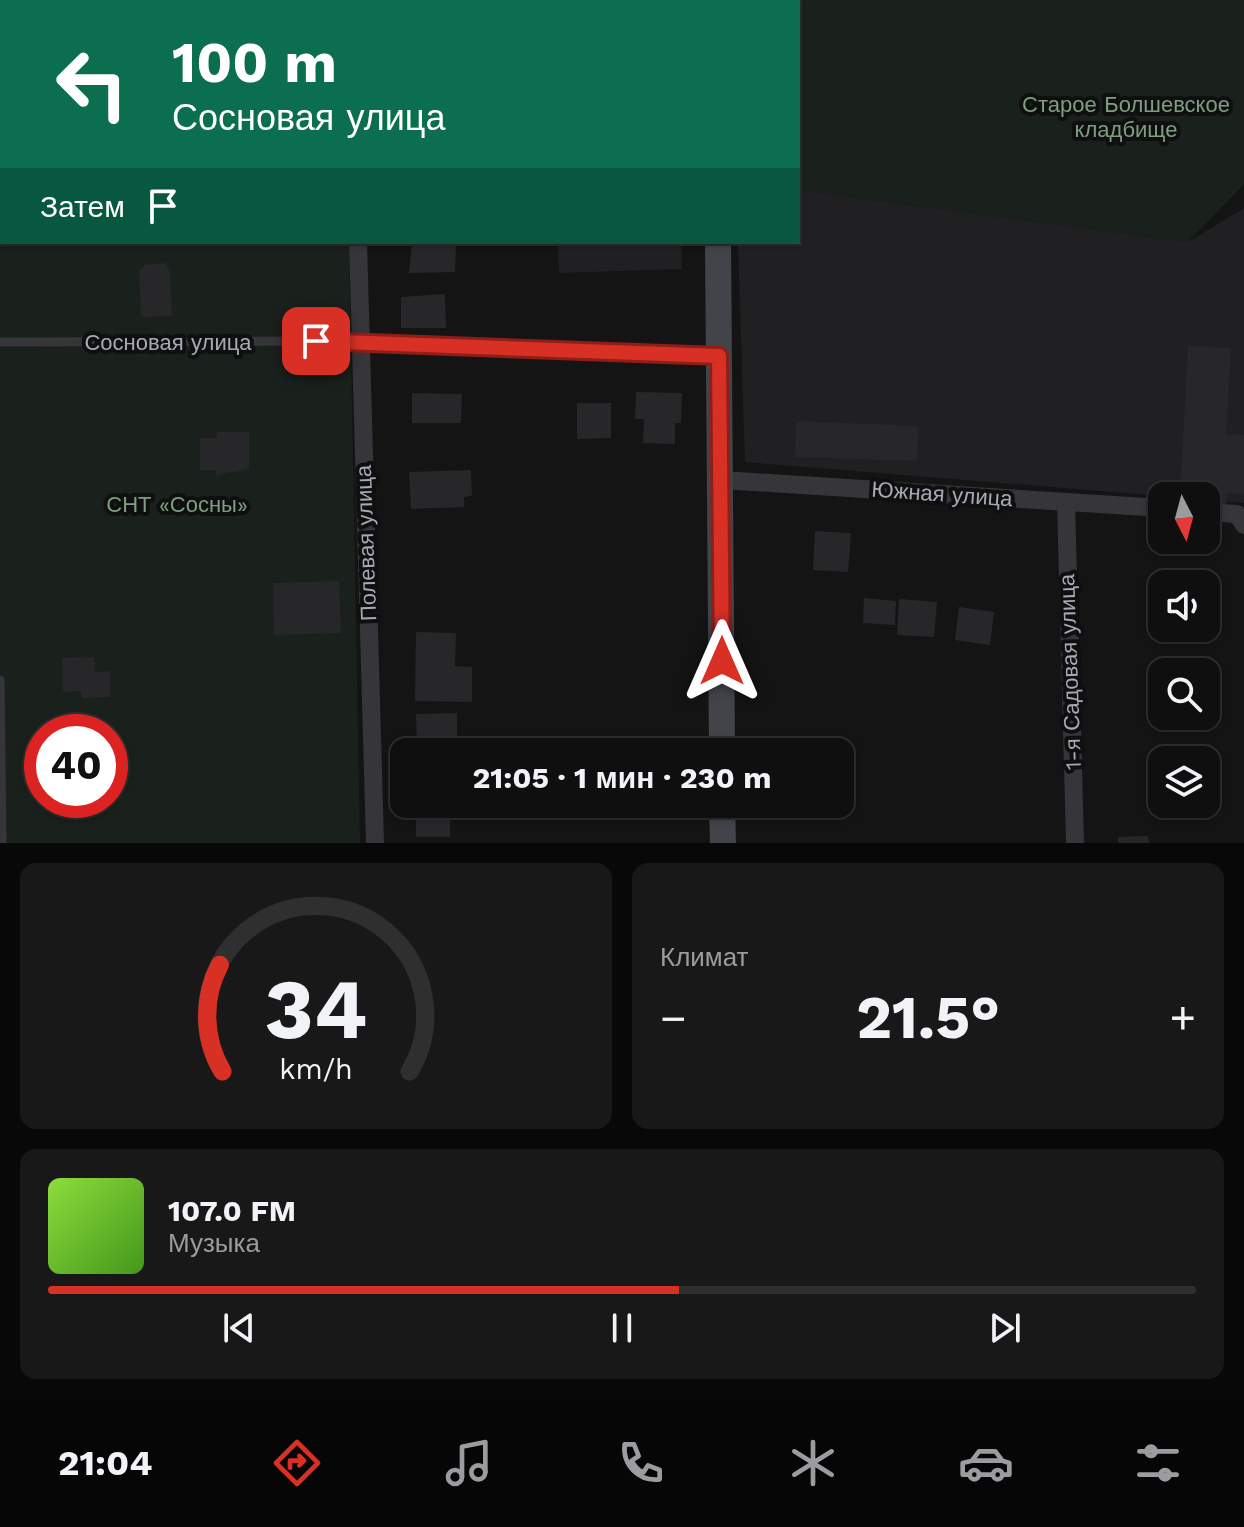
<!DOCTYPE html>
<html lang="ru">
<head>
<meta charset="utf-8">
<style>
  :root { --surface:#0f0f10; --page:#181819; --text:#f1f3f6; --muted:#9b9c9f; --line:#2f2f30; --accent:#d93025 }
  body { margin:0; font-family:"Work Sans",sans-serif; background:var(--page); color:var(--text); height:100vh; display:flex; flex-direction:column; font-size:30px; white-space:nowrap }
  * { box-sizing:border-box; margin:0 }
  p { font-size:26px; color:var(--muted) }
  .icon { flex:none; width:44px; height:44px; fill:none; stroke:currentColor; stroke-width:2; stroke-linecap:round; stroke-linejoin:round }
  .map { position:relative; height:843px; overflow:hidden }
  .panel { display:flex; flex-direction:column; gap:20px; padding:20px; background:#080809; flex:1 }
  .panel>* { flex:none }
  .banner { position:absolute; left:0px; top:0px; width:800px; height:244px; box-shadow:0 2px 6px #0004,0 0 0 2px var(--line); background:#0b6e4f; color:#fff; overflow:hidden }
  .needle { width:52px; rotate:174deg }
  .tools { position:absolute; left:1148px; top:482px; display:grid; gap:16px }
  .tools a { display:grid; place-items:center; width:72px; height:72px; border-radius:16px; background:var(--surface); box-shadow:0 2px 6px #0004,0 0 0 2px var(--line); font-size:40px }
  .speed { position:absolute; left:24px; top:714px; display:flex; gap:16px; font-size:40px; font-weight:700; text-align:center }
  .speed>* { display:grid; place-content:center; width:104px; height:104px; border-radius:50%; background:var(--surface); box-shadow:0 2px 6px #0004,0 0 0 2px var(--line); line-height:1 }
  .speed .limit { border:12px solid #d22; background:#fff; color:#111 }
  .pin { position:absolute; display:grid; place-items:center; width:68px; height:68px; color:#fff; margin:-34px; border-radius:16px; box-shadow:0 4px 12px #0006 }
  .me { position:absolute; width:88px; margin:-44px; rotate:0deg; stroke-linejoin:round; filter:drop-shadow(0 0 6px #0008) }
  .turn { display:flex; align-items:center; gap:28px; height:168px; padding:0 40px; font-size:36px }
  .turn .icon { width:104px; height:104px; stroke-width:2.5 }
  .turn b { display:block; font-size:56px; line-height:68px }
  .then { display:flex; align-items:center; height:76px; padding:0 40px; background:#0003; gap:16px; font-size:30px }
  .big { font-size:60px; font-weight:700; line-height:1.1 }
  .panel .card { flex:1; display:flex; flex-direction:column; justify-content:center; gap:12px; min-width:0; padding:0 28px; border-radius:16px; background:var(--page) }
  .panel .dial { align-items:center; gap:0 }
  .dial svg { height:208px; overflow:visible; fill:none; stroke:var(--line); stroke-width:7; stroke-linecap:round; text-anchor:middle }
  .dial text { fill:var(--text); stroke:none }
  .song { display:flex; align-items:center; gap:24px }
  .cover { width:96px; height:96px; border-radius:12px; background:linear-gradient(135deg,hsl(90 70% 55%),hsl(100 70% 35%)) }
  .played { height:8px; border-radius:4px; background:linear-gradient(90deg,var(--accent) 55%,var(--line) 55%) }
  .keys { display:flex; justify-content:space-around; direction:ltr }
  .heat { display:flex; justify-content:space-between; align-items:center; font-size:44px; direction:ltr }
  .panel .tiles { flex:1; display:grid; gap:20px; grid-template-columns:1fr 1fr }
  .card:last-child { grid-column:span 2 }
  .trip { position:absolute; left:390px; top:738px; width:464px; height:80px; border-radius:16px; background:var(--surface); box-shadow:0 2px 6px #0004,0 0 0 2px var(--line); font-weight:700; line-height:80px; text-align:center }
  .dock { display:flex; height:128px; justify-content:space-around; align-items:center; background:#060606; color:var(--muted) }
  .dock .icon { width:56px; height:56px }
  .dock .on { color:var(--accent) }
  .dock b { font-size:36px; color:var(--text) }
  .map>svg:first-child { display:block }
  .built { fill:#202022 }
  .green { fill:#1a201b; fill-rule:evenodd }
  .building { fill:#272729 }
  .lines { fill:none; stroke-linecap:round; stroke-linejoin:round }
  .lane { stroke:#35353a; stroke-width:9 }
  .street { stroke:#35353a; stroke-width:18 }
  .secondary { stroke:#43444a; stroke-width:26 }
  .route-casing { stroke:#8d1f18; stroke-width:20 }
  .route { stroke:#d93025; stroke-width:14 }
  .labels { text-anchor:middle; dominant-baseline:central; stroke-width:8; stroke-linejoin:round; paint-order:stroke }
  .park-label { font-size:22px; fill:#7e9e81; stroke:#0f0f10 }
  .street-label { font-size:22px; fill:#a6aab4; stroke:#0f0f10 }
</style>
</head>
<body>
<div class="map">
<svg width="1244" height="843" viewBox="0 0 1244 843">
  <rect width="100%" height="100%" fill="#141415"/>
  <g class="built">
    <polygon points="798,190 1188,242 1244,208 1244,503 1206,500 1206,496 1162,496 745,462 738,242 798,242"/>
    <polygon points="558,242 681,242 682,269 559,273"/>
  </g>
  <g class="green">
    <path d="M0 0H344L2 2V242H349L360 843H0ZM42 732H110V800H42Z"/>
    <polygon points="735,0 1244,0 1244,184 1188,242 798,190 798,2"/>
  </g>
  <g class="building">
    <polygon points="412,242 456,242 455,272 409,273"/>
    <polygon points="165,263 170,272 172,316 141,317 139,270 145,265"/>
    <polygon points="445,294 446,328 401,328 401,297"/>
    <polygon points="1188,346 1231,348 1226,434 1244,435 1244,494 1227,493 1226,508 1206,507 1206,496 1180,496"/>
    <polygon points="636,392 682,393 681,423 675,423 675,444 643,443 644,419 635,419"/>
    <polygon points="412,393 462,394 461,423 412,423"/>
    <polygon points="577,403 611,403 611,438 577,439"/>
    <polygon points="796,421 918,426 917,461 795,457"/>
    <polygon points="217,432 249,432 249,469 216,475 215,470 200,470 200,438 217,438"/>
    <polygon points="471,470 472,496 464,497 464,507 411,509 409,472"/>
    <polygon points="815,531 851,533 848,572 813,570"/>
    <polygon points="339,581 341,633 274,635 273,583"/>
    <polygon points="864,598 896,601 895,625 863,623"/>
    <polygon points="899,599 937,602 934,637 897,635"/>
    <polygon points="959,607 994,612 990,645 955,640"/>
    <polygon points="416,632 456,633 455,666 472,667 472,702 415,701"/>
    <polygon points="94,657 95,672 110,671 110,697 82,698 81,691 63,692 62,658"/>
    <polygon points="457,713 457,738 442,738 442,747 459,747 459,752 417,752 416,714"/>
    <rect x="416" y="805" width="34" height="32"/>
    <polygon points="1148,836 1149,843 1118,843 1118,837"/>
  </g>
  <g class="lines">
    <g class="lane">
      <polyline points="0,342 360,341 716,356"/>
      <polyline points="0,680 2,843"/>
    </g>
    <g class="street">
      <polyline points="351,0 351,2"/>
      <polyline points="358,242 375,843"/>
      <polyline points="721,480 1162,508"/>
      <polyline points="1066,502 1075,843"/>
      <polyline points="1206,512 1237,514 1244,525"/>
    </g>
    <g class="secondary">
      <polyline points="716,0 716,2"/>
      <polyline points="718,242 722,752"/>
      <polyline points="722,804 723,843"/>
    </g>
  </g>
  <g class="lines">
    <g class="route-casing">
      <polyline id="route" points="316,341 719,356 722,661"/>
    </g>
    <use href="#route" class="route"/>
  </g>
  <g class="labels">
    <g class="park-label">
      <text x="1126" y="104">Старое Болшевское<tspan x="1126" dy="25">кладбище</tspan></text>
      <text x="177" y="504">СНТ «Сосны»</text>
    </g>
    <g class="street-label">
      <text x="168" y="342">Сосновая улица</text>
      <text transform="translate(942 494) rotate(4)">Южная улица</text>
      <text transform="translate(366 543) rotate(-92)">Полевая улица</text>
      <text transform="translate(1070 672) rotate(-92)">1-я Садовая улица</text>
    </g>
  </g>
</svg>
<div class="tools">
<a><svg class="needle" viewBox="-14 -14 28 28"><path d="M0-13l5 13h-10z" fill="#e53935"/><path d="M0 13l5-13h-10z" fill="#9b9c9f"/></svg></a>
<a><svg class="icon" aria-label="sound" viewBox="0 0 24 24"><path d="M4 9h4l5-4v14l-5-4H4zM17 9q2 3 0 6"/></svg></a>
<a><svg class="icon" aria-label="search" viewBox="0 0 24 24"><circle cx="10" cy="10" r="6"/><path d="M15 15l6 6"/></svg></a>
<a><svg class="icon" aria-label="layers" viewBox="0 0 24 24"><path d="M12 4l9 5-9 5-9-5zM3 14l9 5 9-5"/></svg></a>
</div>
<div class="speed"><div class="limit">40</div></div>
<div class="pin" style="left:316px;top:341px;background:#d93025"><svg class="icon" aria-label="arrive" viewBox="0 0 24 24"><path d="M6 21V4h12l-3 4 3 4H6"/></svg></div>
<svg class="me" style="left:722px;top:661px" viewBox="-20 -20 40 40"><path d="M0-17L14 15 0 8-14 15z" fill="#d93025" stroke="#fff" stroke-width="4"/></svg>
<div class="trip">21:05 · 1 мин · 230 m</div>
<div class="banner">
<div class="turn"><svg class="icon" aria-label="left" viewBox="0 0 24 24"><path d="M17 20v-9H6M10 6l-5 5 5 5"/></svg><div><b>100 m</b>Сосновая улица</div></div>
<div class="then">Затем<svg class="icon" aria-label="arrive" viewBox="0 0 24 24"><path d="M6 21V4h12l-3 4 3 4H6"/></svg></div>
</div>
</div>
<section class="panel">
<div class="tiles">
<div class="card dial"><svg viewBox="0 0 100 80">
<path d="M14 69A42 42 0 1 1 86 69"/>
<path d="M14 69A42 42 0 0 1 13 28" stroke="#d93025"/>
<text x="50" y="56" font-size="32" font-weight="700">34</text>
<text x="50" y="72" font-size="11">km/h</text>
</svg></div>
<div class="card"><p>Климат</p>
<div class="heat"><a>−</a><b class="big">21.5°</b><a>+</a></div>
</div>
<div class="card">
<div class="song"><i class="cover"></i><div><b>107.0 FM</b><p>Музыка</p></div></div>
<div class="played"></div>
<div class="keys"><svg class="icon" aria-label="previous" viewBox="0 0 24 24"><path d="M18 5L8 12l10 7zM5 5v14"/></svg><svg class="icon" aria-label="pause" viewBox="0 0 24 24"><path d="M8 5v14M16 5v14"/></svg><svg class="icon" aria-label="next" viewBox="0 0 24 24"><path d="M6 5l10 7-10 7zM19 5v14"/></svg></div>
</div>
</div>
</section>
<nav class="dock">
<b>21:04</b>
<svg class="icon on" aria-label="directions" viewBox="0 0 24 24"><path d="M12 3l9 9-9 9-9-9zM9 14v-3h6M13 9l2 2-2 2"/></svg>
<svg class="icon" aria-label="music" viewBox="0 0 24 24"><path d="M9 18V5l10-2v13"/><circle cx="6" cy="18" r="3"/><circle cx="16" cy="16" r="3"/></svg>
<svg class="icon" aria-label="phone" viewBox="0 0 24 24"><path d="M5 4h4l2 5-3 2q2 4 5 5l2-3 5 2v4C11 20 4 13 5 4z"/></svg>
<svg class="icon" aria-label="climate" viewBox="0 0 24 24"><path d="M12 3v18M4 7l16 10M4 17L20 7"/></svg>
<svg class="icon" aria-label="car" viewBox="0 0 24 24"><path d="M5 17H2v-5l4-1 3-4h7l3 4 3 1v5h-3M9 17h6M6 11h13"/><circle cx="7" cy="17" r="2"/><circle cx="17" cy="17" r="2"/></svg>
<svg class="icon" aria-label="filters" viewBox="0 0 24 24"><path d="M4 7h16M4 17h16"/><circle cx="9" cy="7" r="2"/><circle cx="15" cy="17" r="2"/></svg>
</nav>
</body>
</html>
